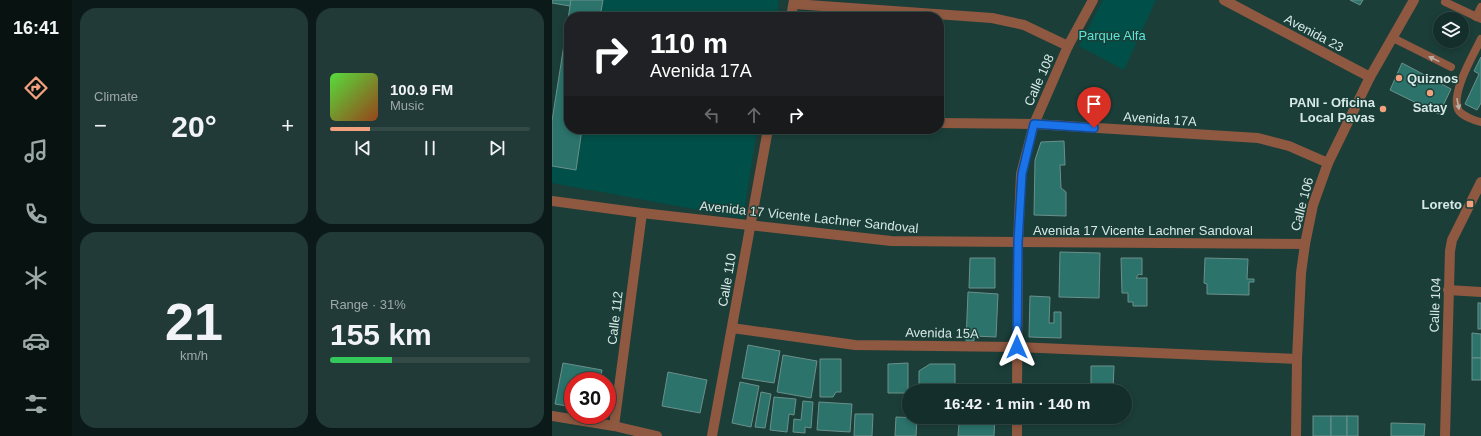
<!DOCTYPE html>
<html lang="en">
<head>
<meta charset="utf-8">
<style>
  :root { --surface:#142e2b; --page:#213a37; --text:#f1f3f6; --muted:#9da8a9; --line:#334a47; --accent:#f1a17d }
  body { margin:0; font-family:Helvetica,sans-serif; background:var(--page); color:var(--text); height:100vh; display:flex; flex-direction:column; font-size:15px; white-space:nowrap }
  * { box-sizing:border-box; margin:0 }
  p { font-size:13px; color:var(--muted) }
  .icon { flex:none; width:22px; height:22px; fill:none; stroke:currentColor; stroke-width:2; stroke-linecap:round; stroke-linejoin:round }
  .map { position:relative; flex:1; overflow:hidden }
  .details { display:flex; flex-direction:column; gap:8px; padding:8px; background:#0b1918; width:480px }
  .details>* { flex:none }
  .hud { position:absolute; left:12px; top:12px; width:380px; height:122px; border-radius:16px; box-shadow:0 2px 6px #0003,0 0 0 1px var(--line); background:#202124; color:#fff; overflow:hidden }
  .fabs { position:absolute; left:881px; top:12px; display:grid; gap:8px }
  .fabs a { display:grid; place-items:center; width:36px; height:36px; border-radius:50%; background:var(--surface); box-shadow:0 2px 6px #0003,0 0 0 1px var(--line); font-size:20px }
  .speed { position:absolute; left:12px; top:372px; display:flex; gap:8px; font-size:20px; font-weight:700; text-align:center }
  .speed>* { display:grid; place-content:center; width:52px; height:52px; border-radius:50%; background:var(--surface); box-shadow:0 2px 6px #0003,0 0 0 1px var(--line); line-height:1 }
  .speed .limit { border:6px solid #d22; background:#fff; color:#111 }
  .pin { position:absolute; display:grid; place-items:center; width:34px; height:34px; color:#fff; margin:-41px -17px; border-radius:50% 50% 50% 0; rotate:-45deg; box-shadow:0 0 4px #0007 }
  .pin .icon { rotate:45deg }
  .me { position:absolute; width:44px; margin:-22px; rotate:0deg; stroke-linejoin:round; filter:drop-shadow(0 0 3px #0008) }
  .turn { display:flex; align-items:center; gap:14px; height:84px; padding:0 20px; font-size:18px }
  .turn .icon { width:52px; height:52px; stroke-width:2.5 }
  .turn b { display:block; font-size:28px; line-height:34px }
  .lanes { display:flex; align-items:center; height:38px; padding:0 20px; background:#0003; justify-content:center; gap:20px; direction:ltr }
  .lanes .off { opacity:.35 }
  .big { font-size:30px; font-weight:700; line-height:1.1 }
  .details .tile { flex:1; display:flex; flex-direction:column; justify-content:center; gap:6px; min-width:0; padding:0 14px; border-radius:16px; background:var(--page) }
  .details .dial { align-items:center; gap:0 }
  .dial b { font-size:52px; line-height:1 }
  .song { display:flex; align-items:center; gap:12px }
  .cover { width:48px; height:48px; border-radius:6px; background:linear-gradient(135deg,hsl(110 70% 55%),hsl(20 70% 35%)) }
  .played { height:4px; border-radius:2px; background:linear-gradient(90deg,var(--accent) 20%,var(--line) 20%) }
  .keys { display:flex; justify-content:space-around; direction:ltr }
  .heat { display:flex; justify-content:space-between; align-items:center; font-size:22px; direction:ltr }
  .charge { height:6px; border-radius:3px; background:linear-gradient(90deg,#34c759 31%,var(--line) 0) }
  .details .tiles { flex:1; display:grid; gap:8px; grid-template-columns:repeat(2,1fr) }
  .trip { position:absolute; left:350px; top:384px; width:230px; height:40px; border-radius:20px; background:var(--surface); box-shadow:0 2px 6px #0003,0 0 0 1px var(--line); font-weight:700; line-height:40px; text-align:center }
  main { display:flex; flex:1; min-height:0 }
  .dock { display:flex; flex-direction:column; width:72px; justify-content:space-around; align-items:center; background:#081211; color:var(--muted) }
  .dock .icon { width:28px; height:28px }
  .dock .current { color:var(--accent) }
  .dock b { font-size:18px; color:var(--text) }
  .map>svg:first-child { display:block }
  .green { fill:#004f48 }
  .building { fill:#2b736b; stroke:#6c908b }
  .lines { fill:none; stroke-linecap:round; stroke-linejoin:round }
  .service { stroke:#8f5840; stroke-width:8 }
  .minor { stroke:#8f5840; stroke-width:10 }
  .oneway { fill:#baafa4 }
  .route-casing { stroke:#114b97; stroke-width:10 }
  .route { stroke:#1a73e8; stroke-width:7 }
  .poi-dot { fill:#f1a17d; stroke:#1b3e39; stroke-width:1.5 }
  .labels { text-anchor:middle; dominant-baseline:central; stroke-width:3; stroke-linejoin:round; paint-order:stroke }
  .street-label { font-size:13px; fill:#d6e9e6; stroke:#1b3e39 }
  .park-label { font-size:13px; fill:#5ce5d5; stroke:#1b3e39 }
  .poi-label { font-size:13px; font-weight:bold; fill:#d6e9e6; stroke:#1b3e39; text-anchor:end }
</style>
</head>
<body>
<main>
<nav class="dock">
<b>16:41</b>
<svg class="icon current" aria-label="directions" viewBox="0 0 24 24"><path d="M12 3l9 9-9 9-9-9zM9 14v-3h6M13 9l2 2-2 2"/></svg>
<svg class="icon" aria-label="music" viewBox="0 0 24 24"><path d="M9 18V5l10-2v13"/><circle cx="6" cy="18" r="3"/><circle cx="16" cy="16" r="3"/></svg>
<svg class="icon" aria-label="phone" viewBox="0 0 24 24"><path d="M5 4h4l2 5-3 2q2 4 5 5l2-3 5 2v4C11 20 4 13 5 4z"/></svg>
<svg class="icon" aria-label="climate" viewBox="0 0 24 24"><path d="M12 3v18M4 7l16 10M4 17L20 7"/></svg>
<svg class="icon" aria-label="car" viewBox="0 0 24 24"><path d="M5 17H2v-5l4-1 3-4h7l3 4 3 1v5h-3M9 17h6M6 11h13"/><circle cx="7" cy="17" r="2"/><circle cx="17" cy="17" r="2"/></svg>
<svg class="icon" aria-label="filters" viewBox="0 0 24 24"><path d="M4 7h16M4 17h16"/><circle cx="9" cy="7" r="2"/><circle cx="15" cy="17" r="2"/></svg>
</nav>
<section class="details">
<div class="tiles">
<div class="tile"><p>Climate</p>
<div class="heat"><a>−</a><b class="big">20°</b><a>+</a></div>
</div>
<div class="tile">
<div class="song"><i class="cover"></i><div><b>100.9 FM</b><p>Music</p></div></div>
<div class="played"></div>
<div class="keys"><svg class="icon" aria-label="previous" viewBox="0 0 24 24"><path d="M18 5L8 12l10 7zM5 5v14"/></svg><svg class="icon" aria-label="pause" viewBox="0 0 24 24"><path d="M8 5v14M16 5v14"/></svg><svg class="icon" aria-label="next" viewBox="0 0 24 24"><path d="M6 5l10 7-10 7zM19 5v14"/></svg></div>
</div>
<div class="tile dial"><b>21</b><p>km/h</p></div>
<div class="tile"><p>Range · 31%</p><b class="big">155 km</b><div class="charge"></div></div>
</div>
</section>
<div class="map">
<svg width="929" height="436" viewBox="0 0 929 436">
  <rect width="100%" height="100%" fill="#1b3e39"/>
  <g class="green">
    <polygon points="19,0 227,0 224,17 17,17 17,129 205,129 191,218 0,183 0,128"/>
    <polygon points="551,0 604,0 572,70 527,46"/>
  </g>
  <g class="building">
    <polygon points="0,0 19,0 18,6 0,3"/>
    <polygon points="19,0 51,0 48,17 17,17 17,129 30,129 24,170 0,166 0,121"/>
    <polygon points="798,0 811,0 808,5"/>
    <polygon points="929,57 929,103 925,110 913,104 927,74 922,71"/>
    <polygon points="850,63 899,89 887,114 838,90"/>
    <polygon points="512,141 513,165 508,165 509,188 514,192 514,216 482,215 483,160 489,142"/>
    <polygon points="508,252 548,253 547,298 507,297"/>
    <polygon points="418,258 443,258 443,288 417,288"/>
    <polygon points="569,258 590,258 590,275 587,274 584,278 595,278 595,306 581,306 581,302 576,302 576,293 570,293"/>
    <polygon points="653,258 696,259 695,279 702,279 702,282 697,282 697,295 655,294 655,284 652,283"/>
    <polygon points="416,292 446,294 444,337 422,336 422,341 414,341"/>
    <polygon points="478,296 498,297 497,323 502,323 502,312 509,312 509,338 477,337"/>
    <rect x="926" y="303" width="3" height="26"/>
    <polygon points="920,333 929,334 929,358 920,358"/>
    <polygon points="196,345 228,351 222,383 190,378"/>
    <polygon points="231,355 265,361 259,398 225,392"/>
    <rect x="920" y="358" width="9" height="22"/>
    <polygon points="268,359 289,359 289,392 284,392 281,397 268,397"/>
    <polygon points="11,363 50,370 48,381 21,381 21,407 3,404"/>
    <polygon points="356,363 356,393 336,393 336,364"/>
    <polygon points="378,364 403,364 403,391 367,391 367,371"/>
    <polygon points="539,366 562,366 561,391 539,391"/>
    <polygon points="116,372 155,380 148,413 110,406"/>
    <polygon points="188,382 207,386 199,427 180,423"/>
    <polygon points="209,392 219,394 213,428 203,427"/>
    <polygon points="222,397 244,399 242,415 237,414 235,432 218,430"/>
    <polygon points="251,401 261,402 259,428 253,427 253,433 241,432 242,419 249,420"/>
    <polygon points="267,402 300,404 298,432 265,430"/>
    <polygon points="303,414 321,414 320,436 302,436"/>
    <rect x="761" y="416" width="18" height="20"/>
    <rect x="779" y="416" width="16" height="20"/>
    <rect x="795" y="416" width="11" height="20"/>
    <polygon points="344,417 365,418 364,436 343,436"/>
    <polygon points="421,417 443,417 442,436 406,436 407,423 421,424"/>
    <polygon points="839,423 873,424 872,436 839,436"/>
  </g>
  <g class="lines">
    <g class="service">
      <polyline points="893,2 929,19"/>
      <polyline points="924,17 929,7"/>
      <polyline points="841,38 899,67"/>
      <path d="M929 39C922 54 897 95 907 111 911 116 923 121 929 122"/>
    </g>
    <g class="minor">
      <polyline points="672,0 818,77"/>
      <polyline points="242,4 440,18 472,25 516,46"/>
      <polyline points="239,17 242,0"/>
      <polyline points="387,123 482,124 706,138 737,146 776,163"/>
      <polyline points="0,201 90,213 339,241 753,244"/>
      <polyline points="896,290 929,292"/>
      <polyline points="180,328 303,345 465,347 745,359"/>
      <polyline points="465,391 466,242 469,174 482,124 516,46 541,0"/>
      <polyline points="0,416 62,426 105,436"/>
      <polyline points="62,426 90,213"/>
      <polyline points="160,436 216,129"/>
      <polyline points="465,436 465,417"/>
      <polyline points="744,436 745,359 749,273 753,244 761,205 776,163 818,77 862,0"/>
      <polyline points="893,436 898,251 900,240 929,182"/>
    </g>
  </g>
  <defs><path id="oneway-solid" d="M-6-.8H1V-3.2L6.5 0L1 3.2V.8H-6Z"/></defs>
  <g class="oneway">
    <use href="#oneway-solid" transform="translate(882 59) rotate(-154)"/>
    <use href="#oneway-solid" transform="translate(906 104) rotate(79)"/>
  </g>
  <g class="lines">
    <g class="route-casing">
      <polyline id="route" points="465,347 466,242 470,174 482,124 542,128"/>
    </g>
    <use href="#route" class="route"/>
  </g>
  <g class="poi-dot">
    <circle cx="847" cy="78" r="4"/>
    <circle cx="878" cy="93" r="4"/>
    <circle cx="831" cy="109" r="4"/>
    <rect x="914" y="200" width="8" height="8" rx="2"/>
  </g>
  <g class="labels">
    <g class="street-label">
      <text transform="translate(762 33) rotate(28)">Avenida 23</text>
      <text transform="translate(487 80) rotate(-66)">Calle 108</text>
      <text transform="translate(608 119) rotate(4)">Avenida 17A</text>
      <text transform="translate(750 204) rotate(-75)">Calle 106</text>
      <text transform="translate(257 217) rotate(6)">Avenida 17 Vicente Lachner Sandoval</text>
      <text x="591" y="230">Avenida 17 Vicente Lachner Sandoval</text>
      <text transform="translate(175 280) rotate(-80)">Calle 110</text>
      <text transform="translate(883 305) rotate(-88)">Calle 104</text>
      <text transform="translate(63 318) rotate(-83)">Calle 112</text>
      <text transform="translate(390 333) rotate(1)">Avenida 15A</text>
    </g>
    <g class="park-label">
      <text x="560" y="35">Parque Alfa</text>
    </g>
    <g class="poi-label">
      <text x="855" y="78" text-anchor="start">Quiznos</text>
      <text x="823" y="102">PANI - Oficina<tspan x="823" dy="15">Local Pavas</tspan></text>
      <text x="878" y="107" text-anchor="middle">Satay</text>
      <text x="910" y="204">Loreto</text>
    </g>
  </g>
</svg>
<div class="fabs">
<a><svg class="icon" aria-label="layers" viewBox="0 0 24 24"><path d="M12 4l9 5-9 5-9-5zM3 14l9 5 9-5"/></svg></a>
</div>
<div class="speed"><div class="limit">30</div></div>
<div class="pin" style="left:542px;top:128px;background:#d93025"><svg class="icon" aria-label="arrive" viewBox="0 0 24 24"><path d="M6 21V4h12l-3 4 3 4H6"/></svg></div>
<svg class="me" style="left:465px;top:347px" viewBox="-20 -20 40 40"><path d="M0-17L14 15 0 8-14 15z" fill="#1a73e8" stroke="#fff" stroke-width="4"/></svg>
<div class="trip">16:42 · 1 min · 140 m</div>
<div class="hud">
<div class="turn"><svg class="icon" aria-label="right" viewBox="0 0 24 24"><path d="M7 20v-9h11M14 6l5 5-5 5"/></svg><div><b>110 m</b>Avenida 17A</div></div>
<div class="lanes"><svg class="icon off" aria-label="left" viewBox="0 0 24 24"><path d="M17 20v-9H6M10 6l-5 5 5 5"/></svg><svg class="icon off" aria-label="ahead" viewBox="0 0 24 24"><path d="M12 20V5M6 11l6-6 6 6"/></svg><svg class="icon" aria-label="right" viewBox="0 0 24 24"><path d="M7 20v-9h11M14 6l5 5-5 5"/></svg></div>
</div>
</div>
</main>
</body>
</html>
